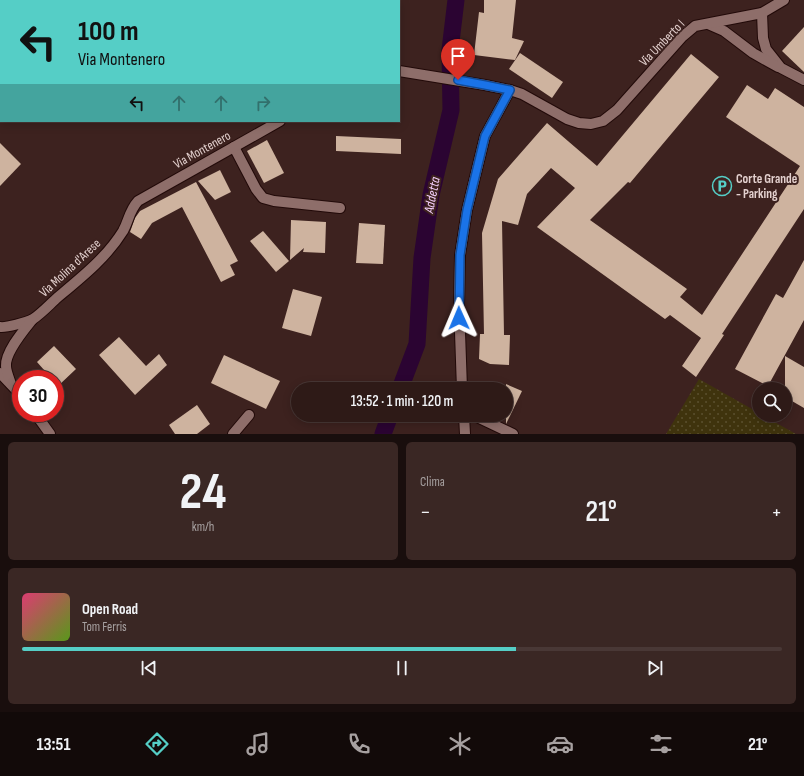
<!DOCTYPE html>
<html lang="it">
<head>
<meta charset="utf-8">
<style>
  :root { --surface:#2e1a17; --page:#3a2724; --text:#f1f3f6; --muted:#a7a1a1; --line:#493836; --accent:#55cec6 }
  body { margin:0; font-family:"Sofia Sans Condensed",sans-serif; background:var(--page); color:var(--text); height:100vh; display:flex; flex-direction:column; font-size:15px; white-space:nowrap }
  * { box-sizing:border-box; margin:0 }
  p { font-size:13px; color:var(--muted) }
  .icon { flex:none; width:22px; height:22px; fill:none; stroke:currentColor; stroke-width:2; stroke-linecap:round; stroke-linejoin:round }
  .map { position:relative; height:434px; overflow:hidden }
  .details { display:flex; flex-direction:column; gap:8px; padding:8px; background:#190e0d; flex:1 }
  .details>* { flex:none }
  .banner { position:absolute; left:0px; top:0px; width:400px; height:122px; box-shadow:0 2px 10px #0003,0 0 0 1px var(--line); background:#55cec6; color:#111; overflow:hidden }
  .tools { position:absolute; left:752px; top:382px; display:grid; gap:8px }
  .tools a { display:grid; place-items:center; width:40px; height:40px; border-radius:50%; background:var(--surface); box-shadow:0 2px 10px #0003,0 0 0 1px var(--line); font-size:20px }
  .speed { position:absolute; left:12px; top:370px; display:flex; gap:8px; font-size:20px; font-weight:700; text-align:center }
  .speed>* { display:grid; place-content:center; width:52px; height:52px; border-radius:50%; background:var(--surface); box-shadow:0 2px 10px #0003,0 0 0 1px var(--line); line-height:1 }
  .speed .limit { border:6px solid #d22; background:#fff; color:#111 }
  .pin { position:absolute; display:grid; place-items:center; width:34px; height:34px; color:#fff; margin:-41px -17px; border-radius:50% 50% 50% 0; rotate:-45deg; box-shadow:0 0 4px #0007 }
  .pin .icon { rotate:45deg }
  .me { position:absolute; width:44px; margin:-22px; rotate:359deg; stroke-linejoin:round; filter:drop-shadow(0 0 3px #0008) }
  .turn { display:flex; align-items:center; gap:14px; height:84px; padding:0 12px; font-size:18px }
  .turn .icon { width:52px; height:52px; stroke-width:2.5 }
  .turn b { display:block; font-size:28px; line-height:34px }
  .lanes { display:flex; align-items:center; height:38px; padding:0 12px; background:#0003; justify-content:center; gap:20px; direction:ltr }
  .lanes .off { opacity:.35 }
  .big { font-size:30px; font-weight:600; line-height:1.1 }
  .details .tile { flex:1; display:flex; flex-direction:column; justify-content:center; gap:6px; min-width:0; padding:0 14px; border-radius:6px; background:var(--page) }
  .details .dial { align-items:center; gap:0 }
  .dial b { font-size:52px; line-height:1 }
  .song { display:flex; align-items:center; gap:12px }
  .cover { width:48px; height:48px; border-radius:6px; background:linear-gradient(135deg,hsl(340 70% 55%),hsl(90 70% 35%)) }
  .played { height:4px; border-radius:2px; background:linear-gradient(90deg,var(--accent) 65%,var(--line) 65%) }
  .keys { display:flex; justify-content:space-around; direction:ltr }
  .heat { display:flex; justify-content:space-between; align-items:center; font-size:22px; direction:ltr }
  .details .tiles { flex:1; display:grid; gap:8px; grid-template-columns:1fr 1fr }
  .tile:last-child { grid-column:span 2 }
  .trip { position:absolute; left:291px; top:382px; width:222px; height:40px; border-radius:20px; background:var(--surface); box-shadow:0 2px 10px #0003,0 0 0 1px var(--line); font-weight:600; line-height:40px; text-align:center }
  .tabs { display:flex; height:64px; justify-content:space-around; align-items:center; background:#120a09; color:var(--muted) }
  .tabs .icon { width:28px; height:28px }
  .tabs .active { color:var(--accent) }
  .tabs b { font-size:18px; color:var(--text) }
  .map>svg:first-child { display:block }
  .park { fill:url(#park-dots) }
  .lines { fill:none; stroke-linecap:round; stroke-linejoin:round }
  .canal { stroke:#2b0432; stroke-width:17 }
  .building { fill:#ceb39f }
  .street-casing { stroke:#220a09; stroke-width:12 }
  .street { stroke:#8e6e6a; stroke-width:10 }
  .route-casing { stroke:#114b97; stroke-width:10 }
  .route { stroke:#1a73e8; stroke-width:7 }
  .labels { text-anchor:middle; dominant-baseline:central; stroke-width:4; stroke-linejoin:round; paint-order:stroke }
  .street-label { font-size:13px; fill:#e3d0ce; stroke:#3d221f }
  .poi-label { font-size:13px; font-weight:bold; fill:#e3d0ce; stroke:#3d221f; text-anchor:start }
  .water-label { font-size:14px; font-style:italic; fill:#f4cefb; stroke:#3d221f }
</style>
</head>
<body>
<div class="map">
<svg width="804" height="434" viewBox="0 0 804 434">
  <defs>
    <pattern id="park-dots" width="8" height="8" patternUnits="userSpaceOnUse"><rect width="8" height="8" fill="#3f330d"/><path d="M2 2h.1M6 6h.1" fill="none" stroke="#5b502f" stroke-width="1.8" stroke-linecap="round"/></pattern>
  </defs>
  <rect width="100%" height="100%" fill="#3d221f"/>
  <polygon class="park" points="699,379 759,413 759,415 762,415 796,434 666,434"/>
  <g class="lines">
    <g class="canal">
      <polyline points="400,389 417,344 422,258 431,195 451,110 450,50 456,0"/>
      <polyline points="383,434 390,415"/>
    </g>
  </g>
  <g class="building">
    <polygon points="484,0 516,0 512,38 524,41 515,60 474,55 479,12 484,13"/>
    <polygon points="804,27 804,72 782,51"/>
    <polygon points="520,53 563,82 552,98 509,69"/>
    <polygon points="691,54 719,77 630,183 628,182 590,220 687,289 680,297 702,315 800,166 726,117 747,85 768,99 775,88 804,107 804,209 722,334 724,335 696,377 682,366 701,338 670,315 665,319 537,227 575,188 551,168 527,194 518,225 502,221 504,335 510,335 509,365 490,364 479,359 480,334 484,334 482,233 498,179 547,123 597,166"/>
    <polygon points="336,136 401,139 401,154 336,151"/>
    <polygon points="267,140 284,173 264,183 247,151"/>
    <polygon points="0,143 21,164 0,186"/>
    <polygon points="220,170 231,192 215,200 198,181"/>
    <polygon points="196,182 238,261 230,265 235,275 221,282 182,207 152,223 141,239 130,232 135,218 140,211"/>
    <polygon points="291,220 326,222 325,253 303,252 304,248 290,260"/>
    <polygon points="359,223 385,225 383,264 356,263"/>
    <polygon points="263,231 289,261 276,272 250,241"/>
    <polygon points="804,260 804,320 768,386 735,369 776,294 783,298"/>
    <polygon points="293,289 322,297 311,336 282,328"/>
    <polygon points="119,337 146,366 159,354 167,365 135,395 99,355"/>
    <polygon points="54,346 76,369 58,386 55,382 55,379 52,379 37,362"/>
    <polygon points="224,355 280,381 266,409 211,383"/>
    <polygon points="785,356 804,367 804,408 785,397"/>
    <polygon points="506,384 522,391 506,424"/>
    <polygon points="197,405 210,424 197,434 175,434 169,425"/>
  </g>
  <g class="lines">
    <g class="street-casing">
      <g id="street">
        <polyline points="322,0 322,1"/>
        <polyline points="762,13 763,38 766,49 781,68 804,80"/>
        <polyline points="708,24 724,31 753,53 778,67"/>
        <polyline points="399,71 485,85 510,90 522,94 567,119 579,123 591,124 603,121 617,110 682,37 695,26 762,13 784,0"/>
        <polyline points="234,147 256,189 263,198 274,201 340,208"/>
        <path d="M0 327C6 328 27 322 33 319 42 313 50 304 58 297 82 277 107 257 123 231 129 220 129 211 138 201L280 121"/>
        <polyline points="0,373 21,395"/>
        <path d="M11 384C9 378 6 371 6 366 5 352 24 330 32 320"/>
        <polyline points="462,389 459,304 460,255 467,210 485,136 510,90"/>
        <polyline points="35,413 50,434"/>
        <polyline points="464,415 465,434"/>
        <polyline points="464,416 475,416 513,434"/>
        <polyline points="233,434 249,415"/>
      </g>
    </g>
    <use href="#street" class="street"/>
  </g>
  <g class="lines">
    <g class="route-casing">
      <polyline id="route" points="458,80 485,85 510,90 485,136 467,210 460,255 459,318"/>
    </g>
    <use href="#route" class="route"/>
  </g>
  <defs>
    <g id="parking-ring" transform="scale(1)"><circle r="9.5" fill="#3d221f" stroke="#55cec6" stroke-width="1.5"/><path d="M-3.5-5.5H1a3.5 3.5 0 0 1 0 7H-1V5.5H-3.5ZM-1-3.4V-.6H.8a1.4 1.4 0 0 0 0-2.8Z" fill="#55cec6"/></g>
  </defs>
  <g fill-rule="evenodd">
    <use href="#parking-ring" x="722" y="186"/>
  </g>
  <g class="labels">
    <g class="street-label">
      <text transform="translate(662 43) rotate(-46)">Via Umberto I</text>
      <text transform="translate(202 150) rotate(-29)">Via Montenero</text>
      <text transform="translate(70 268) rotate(-43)">Via Molina d'Arese</text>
    </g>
    <g class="poi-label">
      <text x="736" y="179">Corte Grande<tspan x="736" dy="15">- Parking</tspan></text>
    </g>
    <g class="water-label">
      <text transform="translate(432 195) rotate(-79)">Addetta</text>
    </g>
  </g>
</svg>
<div class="tools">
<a><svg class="icon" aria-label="search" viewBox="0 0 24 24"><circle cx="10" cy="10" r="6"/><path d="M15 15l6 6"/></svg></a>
</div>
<div class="speed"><div class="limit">30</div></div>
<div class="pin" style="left:458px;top:80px;background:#d93025"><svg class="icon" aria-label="arrive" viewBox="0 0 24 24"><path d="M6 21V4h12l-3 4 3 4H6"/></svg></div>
<svg class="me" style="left:459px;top:318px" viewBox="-20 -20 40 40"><path d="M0-17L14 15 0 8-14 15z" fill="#1a73e8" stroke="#fff" stroke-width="4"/></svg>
<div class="trip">13:52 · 1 min · 120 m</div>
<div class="banner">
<div class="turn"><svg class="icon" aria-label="left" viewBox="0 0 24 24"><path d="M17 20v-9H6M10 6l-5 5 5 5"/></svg><div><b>100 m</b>Via Montenero</div></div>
<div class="lanes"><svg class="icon" aria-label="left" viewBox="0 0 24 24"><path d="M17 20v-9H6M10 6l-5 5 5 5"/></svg><svg class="icon off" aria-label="ahead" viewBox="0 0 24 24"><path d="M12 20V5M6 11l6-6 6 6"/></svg><svg class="icon off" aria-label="ahead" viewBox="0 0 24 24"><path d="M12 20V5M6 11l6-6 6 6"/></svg><svg class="icon off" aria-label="right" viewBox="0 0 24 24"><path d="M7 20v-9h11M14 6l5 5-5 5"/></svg></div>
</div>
</div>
<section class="details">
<div class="tiles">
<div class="tile dial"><b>24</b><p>km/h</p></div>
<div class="tile"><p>Clima</p>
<div class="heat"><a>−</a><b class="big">21°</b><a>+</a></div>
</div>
<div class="tile">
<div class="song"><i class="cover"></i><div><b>Open Road</b><p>Tom Ferris</p></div></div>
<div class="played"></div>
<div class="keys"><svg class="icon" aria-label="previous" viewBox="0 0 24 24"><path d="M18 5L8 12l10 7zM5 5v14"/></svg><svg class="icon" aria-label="pause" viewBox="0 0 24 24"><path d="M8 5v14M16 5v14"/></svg><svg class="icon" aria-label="next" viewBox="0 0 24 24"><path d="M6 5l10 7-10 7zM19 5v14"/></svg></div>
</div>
</div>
</section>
<nav class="tabs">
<b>13:51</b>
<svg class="icon active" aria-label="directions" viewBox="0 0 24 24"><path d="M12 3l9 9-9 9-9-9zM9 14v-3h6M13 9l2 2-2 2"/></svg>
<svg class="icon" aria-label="music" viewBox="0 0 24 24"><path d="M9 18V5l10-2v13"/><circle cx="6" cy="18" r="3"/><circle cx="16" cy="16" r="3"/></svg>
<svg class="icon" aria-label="phone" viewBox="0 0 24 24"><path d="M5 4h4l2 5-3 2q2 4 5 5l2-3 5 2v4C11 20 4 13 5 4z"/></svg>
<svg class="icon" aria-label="climate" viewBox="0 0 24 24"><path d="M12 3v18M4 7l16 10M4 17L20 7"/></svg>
<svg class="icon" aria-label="car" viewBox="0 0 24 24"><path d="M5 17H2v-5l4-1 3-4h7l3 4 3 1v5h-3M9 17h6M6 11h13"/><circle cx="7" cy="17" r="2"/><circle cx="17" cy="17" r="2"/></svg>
<svg class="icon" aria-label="filters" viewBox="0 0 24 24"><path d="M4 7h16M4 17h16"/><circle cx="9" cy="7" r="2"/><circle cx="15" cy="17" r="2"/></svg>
<b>21°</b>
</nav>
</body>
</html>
